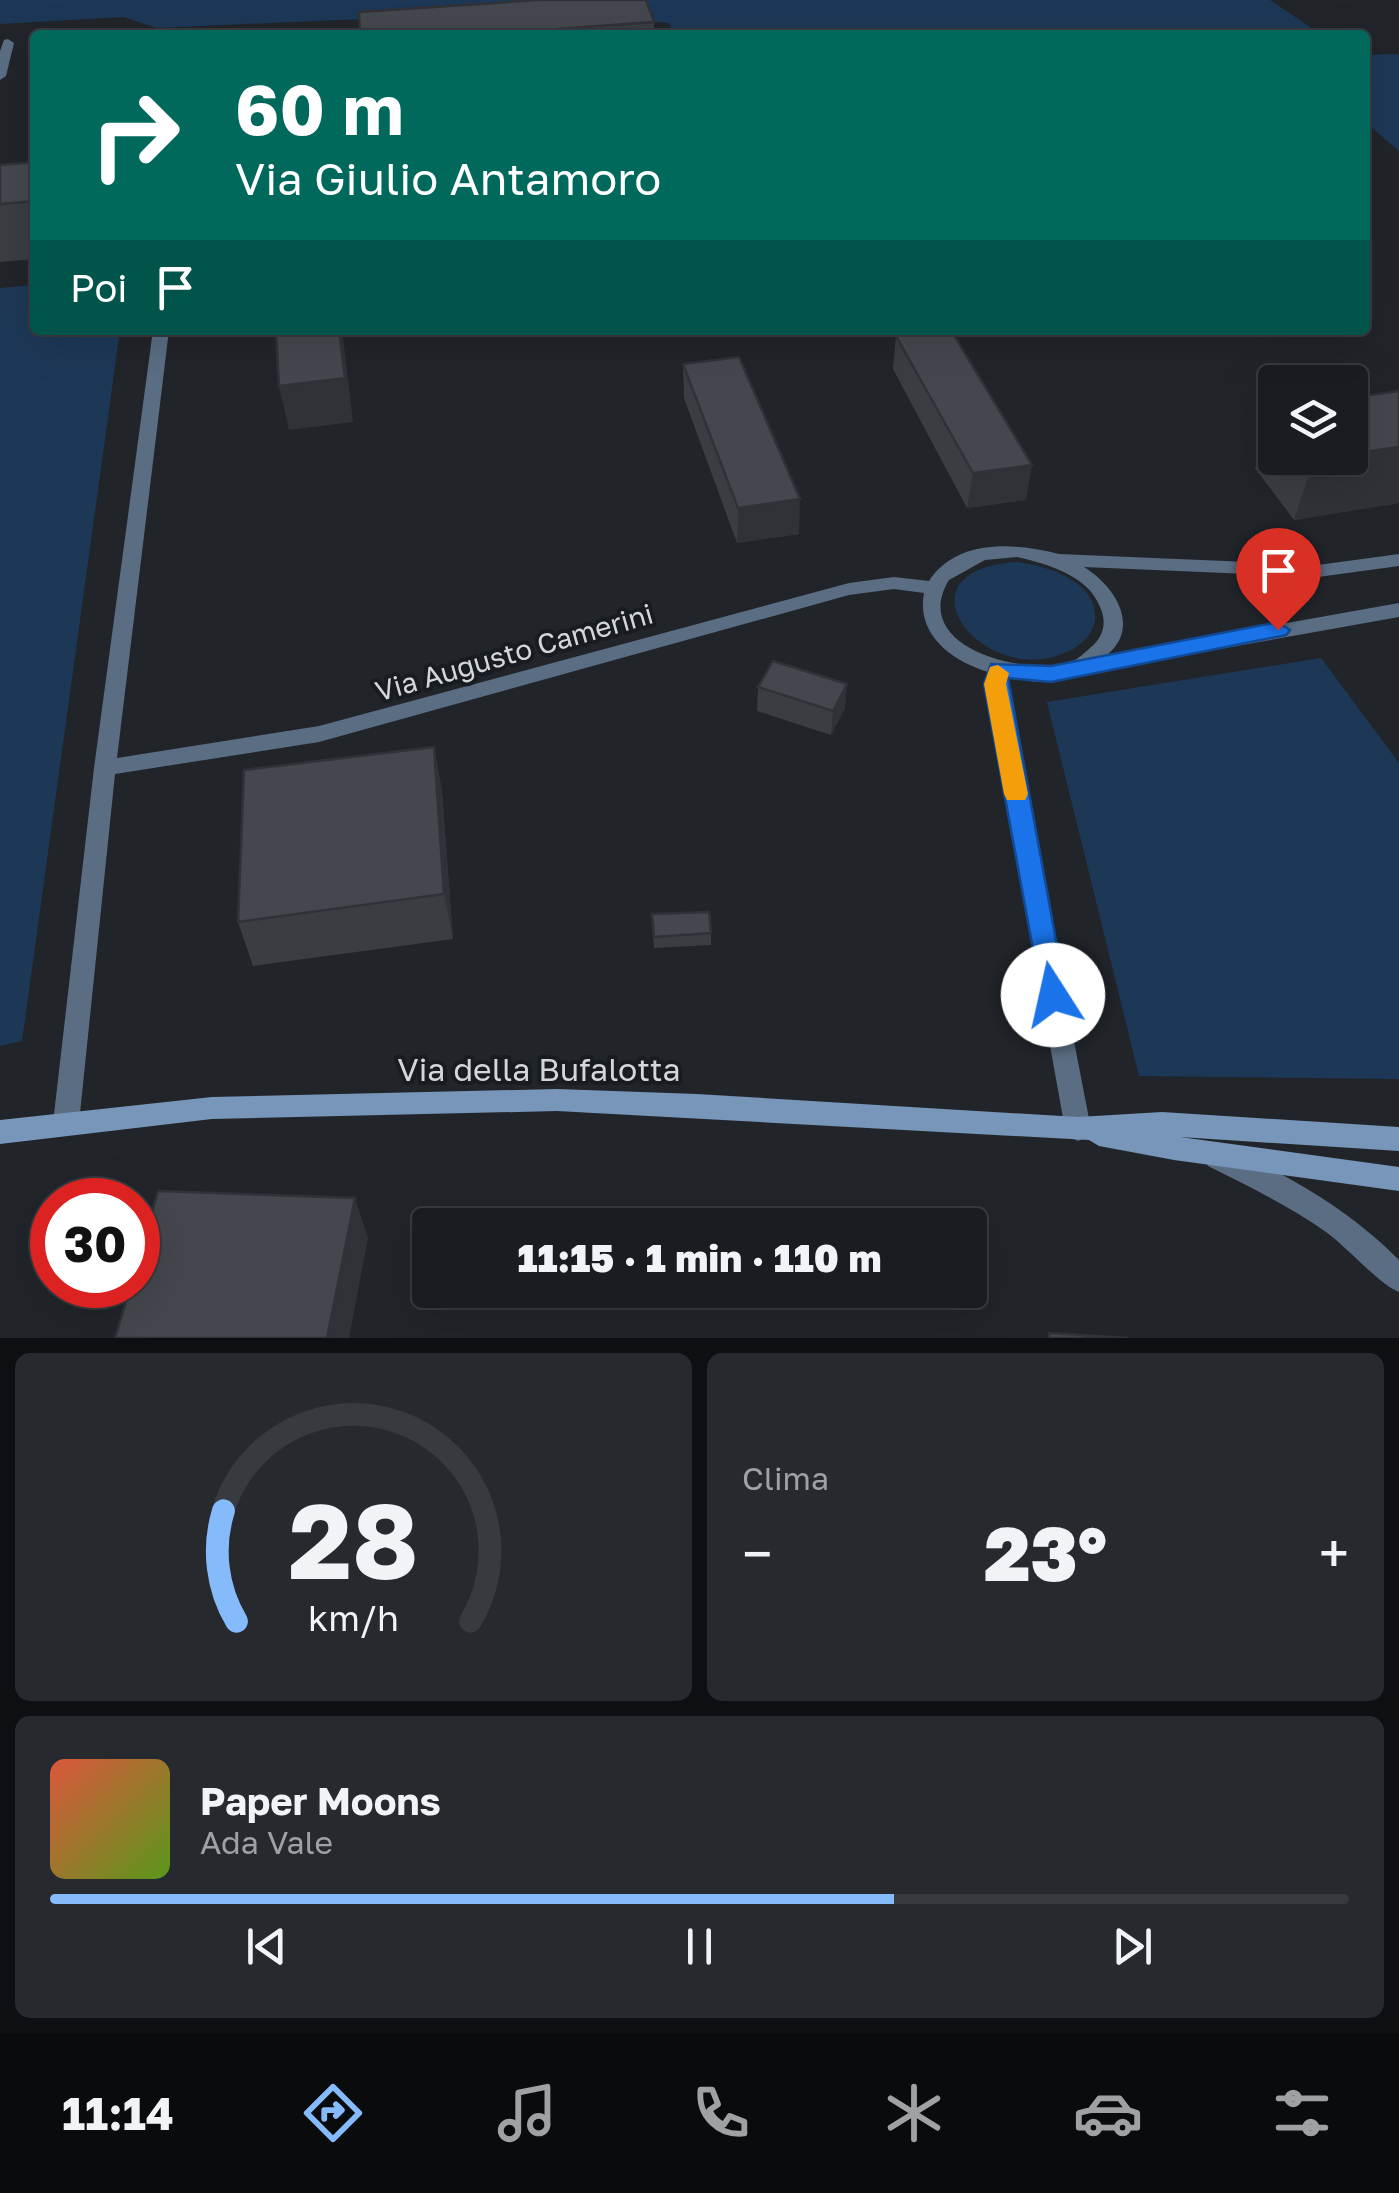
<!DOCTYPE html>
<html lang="it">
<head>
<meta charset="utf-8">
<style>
  :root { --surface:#191c20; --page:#26292d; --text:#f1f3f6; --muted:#9fa1a5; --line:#373a3e; --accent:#85bbfb }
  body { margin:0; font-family:"Golos Text",sans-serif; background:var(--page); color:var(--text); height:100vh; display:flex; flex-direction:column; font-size:38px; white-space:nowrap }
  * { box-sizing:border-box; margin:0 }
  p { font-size:32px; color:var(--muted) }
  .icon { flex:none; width:55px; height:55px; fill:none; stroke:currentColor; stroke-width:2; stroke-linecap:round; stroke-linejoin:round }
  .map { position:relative; height:1338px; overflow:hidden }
  .side { display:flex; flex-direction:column; gap:15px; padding:15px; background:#0e0f12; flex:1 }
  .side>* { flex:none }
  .banner { position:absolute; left:30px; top:30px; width:1340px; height:305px; border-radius:10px; box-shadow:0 10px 40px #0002,0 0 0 2px var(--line); background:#00695c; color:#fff; overflow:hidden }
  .controls { position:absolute; left:1258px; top:365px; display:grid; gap:20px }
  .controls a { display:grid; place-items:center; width:110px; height:110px; border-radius:10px; background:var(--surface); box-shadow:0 10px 40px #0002,0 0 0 2px var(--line); font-size:50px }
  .speed { position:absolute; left:30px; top:1178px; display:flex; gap:20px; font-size:50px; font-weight:700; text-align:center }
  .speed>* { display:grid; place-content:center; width:130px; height:130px; border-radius:50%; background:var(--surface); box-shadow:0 10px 40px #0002,0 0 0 2px var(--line); line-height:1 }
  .speed .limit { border:15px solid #d22; background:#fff; color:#111 }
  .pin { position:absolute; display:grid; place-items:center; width:85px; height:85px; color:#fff; margin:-102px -42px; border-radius:50% 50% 50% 0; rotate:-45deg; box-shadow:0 0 10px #0007 }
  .pin .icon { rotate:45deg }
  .me { position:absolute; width:110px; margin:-55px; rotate:350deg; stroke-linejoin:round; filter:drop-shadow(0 0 8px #0008) }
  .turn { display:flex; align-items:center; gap:35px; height:210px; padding:0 40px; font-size:45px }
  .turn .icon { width:130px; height:130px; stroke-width:2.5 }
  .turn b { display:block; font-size:70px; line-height:85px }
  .then { display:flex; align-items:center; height:95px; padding:0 40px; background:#0003; gap:20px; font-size:38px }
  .big { font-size:75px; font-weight:800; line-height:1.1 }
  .side .tile { flex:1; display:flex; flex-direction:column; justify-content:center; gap:15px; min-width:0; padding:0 35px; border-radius:15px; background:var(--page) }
  .side .dial { align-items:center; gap:0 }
  .dial svg { height:260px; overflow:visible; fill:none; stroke:var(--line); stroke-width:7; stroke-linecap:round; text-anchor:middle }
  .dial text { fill:var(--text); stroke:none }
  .song { display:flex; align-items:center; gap:30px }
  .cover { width:120px; height:120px; border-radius:15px; background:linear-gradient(135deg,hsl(10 70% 55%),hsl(90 70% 35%)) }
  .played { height:10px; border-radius:5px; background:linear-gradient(90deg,var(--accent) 65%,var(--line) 65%) }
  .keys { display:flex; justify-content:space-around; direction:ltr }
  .heat { display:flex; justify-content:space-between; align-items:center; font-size:55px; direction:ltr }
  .side .tiles { flex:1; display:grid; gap:15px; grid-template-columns:1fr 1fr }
  .tile:last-child { grid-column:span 2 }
  .trip { position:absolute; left:412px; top:1208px; width:575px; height:100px; border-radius:10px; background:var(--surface); box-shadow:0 10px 40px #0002,0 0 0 2px var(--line); font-weight:800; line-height:100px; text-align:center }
  .menu { display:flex; height:160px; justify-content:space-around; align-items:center; background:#0a0b0d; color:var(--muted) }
  .menu .icon { width:70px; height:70px }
  .menu .active { color:var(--accent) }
  .menu b { font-size:45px; color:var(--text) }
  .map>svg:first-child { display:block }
  .green { fill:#1d3857 }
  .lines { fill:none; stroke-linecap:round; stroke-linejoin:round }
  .street { fill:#5a6d83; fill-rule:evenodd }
  .secondary { fill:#7796b9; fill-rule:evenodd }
  .wall { fill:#3a3e43 }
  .shaded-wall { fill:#303237 }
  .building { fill:#44484e; stroke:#303237; stroke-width:2.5 }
  .route { fill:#1a73e8; stroke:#114b97; stroke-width:2.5 }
  .slow { fill:#f59e0b }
  .labels { text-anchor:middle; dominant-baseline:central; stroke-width:8; stroke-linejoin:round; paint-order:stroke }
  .street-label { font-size:28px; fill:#d4d7da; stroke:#181c20 }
  .near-street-label { font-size:32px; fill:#d4d7da; stroke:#181c20 }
</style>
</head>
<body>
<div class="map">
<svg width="1399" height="1338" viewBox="0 0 1399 1338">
  <rect width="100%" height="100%" fill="#21252a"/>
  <g class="green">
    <polygon points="0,0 1270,0 1322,35 674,35 669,23 519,12 156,28 124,17 0,24"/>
    <polygon points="1399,54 1399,151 1365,122 1365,55"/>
    <polygon points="35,285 35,330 120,330 22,1041 0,1046 0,288"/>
    <path d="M1016 562C1045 565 1099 581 1095 620 1093 633 1084 643 1073 649 988 696 887 571 1016 562Z"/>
    <polygon points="1321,658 1399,763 1399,1079 1139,1076 1047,702"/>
  </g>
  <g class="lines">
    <g class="street">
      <polygon points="8,39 14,43 6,76 0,80 0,51 4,40"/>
      <path d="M153 330H169L117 758 319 726 849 583 894 577 929 581C957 538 1016 543 1059 554L1318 565 1399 554V566L1318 577 1084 567C1115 586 1141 627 1107 655L1399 603V617L1035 682 1007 677 1005 684 1091 1129 1087 1137 1078 1141 1069 1137 1065 1129 985 684 988 672C952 661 916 635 924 593L894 589 849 595 319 742 115 774 79 1123 75 1131 66 1135 57 1131 53 1123 94 768ZM1017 557C1047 564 1088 575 1100 607 1107 622 1104 637 1090 648 1085 652 1079 659 1072 661 1025 678 908 647 949 580L985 560Z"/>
      <path d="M1217 1145C1282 1170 1350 1210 1399 1260V1292C1380 1285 1347 1247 1326 1232 1289 1206 1248 1186 1208 1166L1204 1157 1208 1148Z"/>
    </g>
    <polygon class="secondary" points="557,1089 697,1094 1078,1117 1162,1112 1399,1127 1399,1151 1180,1137 1399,1167 1399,1191 1174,1160 1099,1146 1089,1140 557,1111 212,1119 0,1144 0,1120 212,1097"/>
  </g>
  <g class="wall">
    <polygon points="654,22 654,35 360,35"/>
    <polygon points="35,162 35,259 0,262 0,165"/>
    <polygon points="896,336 1026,500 967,508 893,369"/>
    <polygon points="683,364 799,534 737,543 684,398"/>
    <polygon points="1399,391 1399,503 1294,520 1255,468 1274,408 1275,408 1275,458 1350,458"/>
    <polygon points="758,687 845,708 831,735 757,711"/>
    <polygon points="434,747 442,792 453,939 253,966 238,922"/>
    <polygon points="652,914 711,933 711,945 654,948"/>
  </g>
  <g class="shaded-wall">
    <polygon points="339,330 405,330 343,337 353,422 289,430 279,386"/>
    <polygon points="1399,447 1399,503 1294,520 1314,459 1350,458 1350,454"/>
    <polygon points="1032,465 1026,500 967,508 973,473"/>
    <polygon points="800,499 799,534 737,543 738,508"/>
    <polygon points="847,684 845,708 831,735 833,711"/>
    <polygon points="434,747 442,792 453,939 444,894"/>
    <polygon points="355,1198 368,1238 349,1338 327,1338"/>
  </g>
  <g class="building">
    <polygon points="540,0 646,0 654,22 472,35 360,35 359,12"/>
    <polygon points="35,162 35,201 0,204 0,165"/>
    <polygon points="276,330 339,330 345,378 279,386"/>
    <polygon points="940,330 951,330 1032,465 973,473 896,336"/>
    <polygon points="739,357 800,499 738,508 683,364"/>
    <polygon points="1399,391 1399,447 1350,454 1350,398"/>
    <polygon points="773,661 847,684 833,711 758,687"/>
    <polygon points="434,747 444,894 238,922 244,770"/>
    <polygon points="709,912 711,933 654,937 652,914"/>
    <polygon points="158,1191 355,1198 327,1338 115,1338 131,1285 138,1285 138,1261"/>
    <polygon points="1049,1333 1128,1338 1049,1338"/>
  </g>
  <polygon class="route" points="1278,622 1290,630 1286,635 1051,682 1008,678 1066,995 1062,1003 1053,1006 1043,1003 984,684 991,664 1051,666"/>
  <polygon class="slow" points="998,665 1009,673 1006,684 1028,794 1025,800 1007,800 1004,794 984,684 990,667"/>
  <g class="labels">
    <g class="street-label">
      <text transform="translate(514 652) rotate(-16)">Via Augusto Camerini</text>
    </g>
    <g class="near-street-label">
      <text x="539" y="1069">Via della Bufalotta</text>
    </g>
  </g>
</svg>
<div class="controls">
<a><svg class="icon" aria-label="layers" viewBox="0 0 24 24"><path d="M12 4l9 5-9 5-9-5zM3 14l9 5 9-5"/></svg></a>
</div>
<div class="speed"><div class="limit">30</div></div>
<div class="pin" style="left:1278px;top:630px;background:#d93025"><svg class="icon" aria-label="arrive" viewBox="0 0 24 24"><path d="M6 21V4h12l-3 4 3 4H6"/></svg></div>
<svg class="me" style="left:1053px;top:995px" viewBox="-20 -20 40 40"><circle r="19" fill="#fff"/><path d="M0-13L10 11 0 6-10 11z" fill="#1a73e8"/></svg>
<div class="trip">11:15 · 1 min · 110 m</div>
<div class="banner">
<div class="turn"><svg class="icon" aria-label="right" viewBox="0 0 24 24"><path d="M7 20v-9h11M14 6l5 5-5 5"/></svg><div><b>60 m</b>Via Giulio Antamoro</div></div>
<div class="then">Poi<svg class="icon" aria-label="arrive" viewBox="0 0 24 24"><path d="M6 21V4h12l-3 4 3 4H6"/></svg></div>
</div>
</div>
<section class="side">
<div class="tiles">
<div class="tile dial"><svg viewBox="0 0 100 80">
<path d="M14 69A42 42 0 1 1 86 69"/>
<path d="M14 69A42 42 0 0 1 10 35" stroke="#85bbfb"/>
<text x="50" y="56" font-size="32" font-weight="700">28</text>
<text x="50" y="72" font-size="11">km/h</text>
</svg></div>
<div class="tile"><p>Clima</p>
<div class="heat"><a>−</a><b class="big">23°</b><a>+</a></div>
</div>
<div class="tile">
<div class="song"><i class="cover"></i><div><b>Paper Moons</b><p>Ada Vale</p></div></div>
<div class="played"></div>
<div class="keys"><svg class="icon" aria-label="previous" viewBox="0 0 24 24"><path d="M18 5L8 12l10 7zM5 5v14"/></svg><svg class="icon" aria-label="pause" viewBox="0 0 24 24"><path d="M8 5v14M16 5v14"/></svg><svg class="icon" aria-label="next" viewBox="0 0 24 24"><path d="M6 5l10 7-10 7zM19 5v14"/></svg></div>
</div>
</div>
</section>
<nav class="menu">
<b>11:14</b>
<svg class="icon active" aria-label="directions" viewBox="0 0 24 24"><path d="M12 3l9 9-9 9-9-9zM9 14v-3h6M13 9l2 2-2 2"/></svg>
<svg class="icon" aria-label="music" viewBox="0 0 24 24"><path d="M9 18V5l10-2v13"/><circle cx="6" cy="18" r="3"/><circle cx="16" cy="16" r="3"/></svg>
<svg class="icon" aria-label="phone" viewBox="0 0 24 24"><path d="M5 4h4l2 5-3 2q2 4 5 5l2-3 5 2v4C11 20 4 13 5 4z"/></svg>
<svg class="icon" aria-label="climate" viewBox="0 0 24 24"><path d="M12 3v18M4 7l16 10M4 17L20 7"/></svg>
<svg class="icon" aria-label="car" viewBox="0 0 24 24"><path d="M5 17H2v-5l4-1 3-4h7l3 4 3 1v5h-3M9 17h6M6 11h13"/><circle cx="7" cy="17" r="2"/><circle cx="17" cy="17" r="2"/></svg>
<svg class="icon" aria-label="filters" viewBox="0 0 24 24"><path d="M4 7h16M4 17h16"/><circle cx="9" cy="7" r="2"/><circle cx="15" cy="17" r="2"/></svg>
</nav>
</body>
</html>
